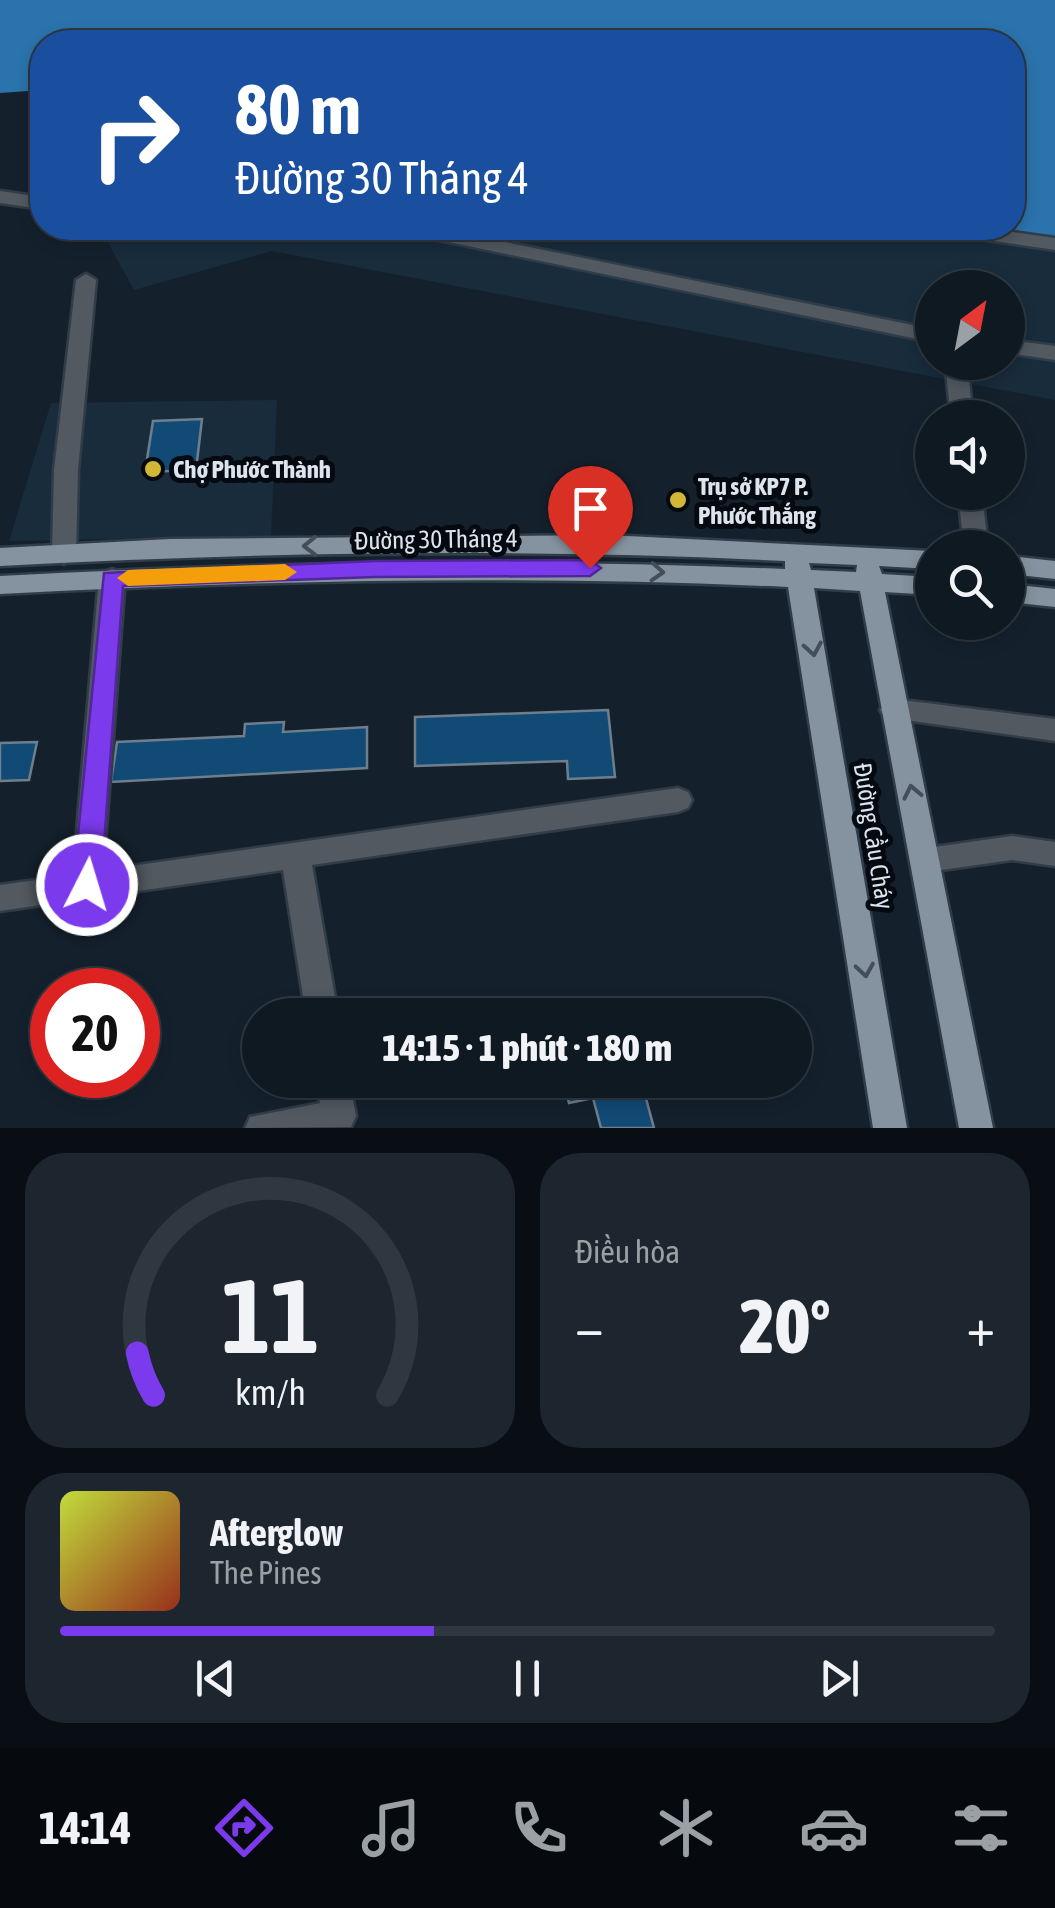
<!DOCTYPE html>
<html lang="vi">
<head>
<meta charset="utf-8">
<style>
  :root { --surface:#0f1922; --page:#1d262f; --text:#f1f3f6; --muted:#9ba0a5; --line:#2f3840; --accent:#7c3aed }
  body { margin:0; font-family:"Asap Condensed",sans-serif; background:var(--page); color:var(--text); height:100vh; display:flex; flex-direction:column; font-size:38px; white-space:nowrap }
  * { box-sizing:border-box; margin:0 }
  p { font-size:32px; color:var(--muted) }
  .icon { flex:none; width:55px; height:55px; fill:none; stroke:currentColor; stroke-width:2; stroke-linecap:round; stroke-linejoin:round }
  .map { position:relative; height:1128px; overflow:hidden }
  .drawer { display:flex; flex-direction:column; gap:25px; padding:25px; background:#080e13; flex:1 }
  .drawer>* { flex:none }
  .top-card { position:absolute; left:30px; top:30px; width:995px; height:210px; border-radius:40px; box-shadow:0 5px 15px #0003,0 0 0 2px var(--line); background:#1a4fa0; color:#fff; overflow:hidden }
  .needle { width:65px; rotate:32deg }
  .buttons { position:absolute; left:915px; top:270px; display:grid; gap:20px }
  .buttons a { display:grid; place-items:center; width:110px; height:110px; border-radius:50%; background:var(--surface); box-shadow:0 5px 15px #0003,0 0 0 2px var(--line); font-size:50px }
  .speed { position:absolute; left:30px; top:968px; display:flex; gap:20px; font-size:50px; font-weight:700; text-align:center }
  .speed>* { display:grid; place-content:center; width:130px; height:130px; border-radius:50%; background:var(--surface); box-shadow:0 5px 15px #0003,0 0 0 2px var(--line); line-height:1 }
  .speed .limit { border:15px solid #d22; background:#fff; color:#111 }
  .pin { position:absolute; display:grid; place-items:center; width:85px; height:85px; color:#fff; margin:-102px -42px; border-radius:50% 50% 50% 0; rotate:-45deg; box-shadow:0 0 10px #0007 }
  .pin .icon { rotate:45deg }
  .me { position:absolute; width:110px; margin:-55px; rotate:5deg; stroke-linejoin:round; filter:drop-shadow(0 0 8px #0008) }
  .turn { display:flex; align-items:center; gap:35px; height:210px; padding:0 40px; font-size:45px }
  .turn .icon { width:130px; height:130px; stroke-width:2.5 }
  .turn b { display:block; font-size:70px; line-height:85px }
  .big { font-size:75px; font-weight:800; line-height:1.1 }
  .drawer .tile { flex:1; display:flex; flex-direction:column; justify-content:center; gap:15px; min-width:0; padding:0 35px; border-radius:40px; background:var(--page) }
  .drawer .dial { align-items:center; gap:0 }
  .dial svg { height:260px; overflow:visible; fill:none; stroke:var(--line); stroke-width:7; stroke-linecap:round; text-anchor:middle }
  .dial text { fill:var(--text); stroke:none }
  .song { display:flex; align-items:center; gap:30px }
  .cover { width:120px; height:120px; border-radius:15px; background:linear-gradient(135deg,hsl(70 70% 55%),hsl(10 70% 35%)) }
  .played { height:10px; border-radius:5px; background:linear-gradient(90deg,var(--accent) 40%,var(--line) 40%) }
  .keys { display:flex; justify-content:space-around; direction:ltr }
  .heat { display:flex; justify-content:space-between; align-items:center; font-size:55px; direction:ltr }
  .drawer .tiles { flex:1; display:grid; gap:25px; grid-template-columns:1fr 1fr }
  .tile:last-child { grid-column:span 2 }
  .trip { position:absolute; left:242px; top:998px; width:570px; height:100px; border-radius:50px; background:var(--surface); box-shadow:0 5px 15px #0003,0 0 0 2px var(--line); font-weight:800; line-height:100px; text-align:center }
  .tabs { display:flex; height:160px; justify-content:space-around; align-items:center; background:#060a0e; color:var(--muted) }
  .tabs .icon { width:70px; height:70px }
  .tabs .current { color:var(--accent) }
  .tabs b { font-size:45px; color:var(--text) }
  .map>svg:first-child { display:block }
  .built { fill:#182c3c; fill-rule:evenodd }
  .water { fill:#2b73ad }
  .building { fill:#114a75; stroke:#6e7e8d; stroke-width:2.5 }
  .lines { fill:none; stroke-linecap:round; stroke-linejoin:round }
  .minor-casing { stroke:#303c48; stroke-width:5 }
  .major-casing { stroke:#303c48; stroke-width:5 }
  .minor { fill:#525960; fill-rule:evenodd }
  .major { fill:#8593a0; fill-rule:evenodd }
  .oneway { stroke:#454e58 }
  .route { fill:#7c3aed; stroke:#51269a; stroke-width:2.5 }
  .slow { fill:#f59e0b }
  .poi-dot { fill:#d2b635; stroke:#050a10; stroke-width:4 }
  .labels { text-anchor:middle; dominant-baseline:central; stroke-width:10; stroke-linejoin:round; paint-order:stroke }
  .poi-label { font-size:25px; font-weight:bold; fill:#dce5ee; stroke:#050a10; text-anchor:start }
  .street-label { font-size:25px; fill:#dce5ee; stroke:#050a10 }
</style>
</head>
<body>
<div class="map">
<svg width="1055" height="1128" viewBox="0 0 1055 1128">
  <rect width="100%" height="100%" fill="#14212d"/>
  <g class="built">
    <path d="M100 228H959L1055 243V400L272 251 134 290ZM932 288H1008V362H932Z"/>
    <polygon points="277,400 271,536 9,541 51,403"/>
  </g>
  <polygon class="water" points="0,0 1055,0 1055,243 959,228 1012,228 1012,42 116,42 89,34 76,42 42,42 42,90 0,93"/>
  <g class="building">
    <polygon points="202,419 196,470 145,472 153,421"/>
    <polygon points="608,710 615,777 568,779 567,761 415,766 415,717"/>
    <polygon points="284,722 283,732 367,727 367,768 111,782 117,742 244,736 245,724"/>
    <polygon points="37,742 29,780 0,781 0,743"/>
    <polygon points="563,1080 641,1080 654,1128 601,1128 593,1098 569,1103"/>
  </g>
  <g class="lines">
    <g class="minor-casing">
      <g id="minor">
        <polygon points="0,191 42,197 42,209 0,203"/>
        <polygon points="400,228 436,228 932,329 932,342 410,234"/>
        <polygon points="936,228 983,228 1055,238 1055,250 946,234"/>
        <polygon points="86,274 96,280 78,470 76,555 64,564 52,555 54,470 76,280"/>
        <polygon points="1008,340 1055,346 1055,360 1008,353"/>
        <polygon points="945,362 967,362 973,418 951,418"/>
        <polygon points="958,492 982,492 988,548 964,548"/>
        <polygon points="112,569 121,572 125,578 103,870 678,788 688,792 692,800 688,808 678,812 312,865 338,1015 306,1015 283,870 0,911 0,885 73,875 99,578 103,572"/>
        <polygon points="894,699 1055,719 1055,741 884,717 880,710 884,703"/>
        <polygon points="1012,836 1055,842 1055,866 1012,860 927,872 917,869 912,860 917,851 927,848"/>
        <polygon points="317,1080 349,1080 356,1116 351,1127 245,1128 250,1117 320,1103"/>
      </g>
    </g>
    <g class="major-casing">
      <g id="major">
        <path d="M607 535 932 551V569L879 566 882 574 932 577V595L885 592 993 1128H959L860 591 814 588 907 1128H873L788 587C525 575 263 580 0 594V576C262 562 523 558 785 569V561C524 548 261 552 0 566V548L170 539ZM809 563 857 565 856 572 811 570Z"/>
        <polygon points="1008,556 1055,561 1055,579 1008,574"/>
        <polygon points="1008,584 1055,589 1055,607 1008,602"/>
      </g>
    </g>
    <use href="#minor" class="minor"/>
    <use href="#major" class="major"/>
  </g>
  <defs><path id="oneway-chevron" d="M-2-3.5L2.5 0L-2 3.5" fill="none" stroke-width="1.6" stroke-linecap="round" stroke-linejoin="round" transform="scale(2.5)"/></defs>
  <g class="oneway">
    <use href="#oneway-chevron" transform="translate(310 546) rotate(179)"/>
    <use href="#oneway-chevron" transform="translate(657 572) rotate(3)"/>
    <use href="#oneway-chevron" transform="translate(813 649) rotate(80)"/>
    <use href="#oneway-chevron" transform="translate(912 792) rotate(-102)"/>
    <use href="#oneway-chevron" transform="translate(865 970) rotate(81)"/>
  </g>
  <polygon class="route" points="590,560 601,568 590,576 375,577 123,586 101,885 97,893 87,897 77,893 73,885 104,573 375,561"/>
  <polygon class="slow" points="285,564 297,572 285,580 128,586 117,578 128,570"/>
  <g class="poi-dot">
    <circle cx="153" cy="469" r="10"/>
    <circle cx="678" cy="500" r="10"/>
  </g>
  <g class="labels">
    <g class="poi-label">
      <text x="173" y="469">Chợ Phước Thành</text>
      <text x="698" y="486">Trụ sở KP7 P.<tspan x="698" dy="29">Phước Thắng</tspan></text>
    </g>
    <g class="street-label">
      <text transform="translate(436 539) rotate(-1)">Đường 30 Tháng 4</text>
      <text transform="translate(874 836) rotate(81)">Đường Cầu Cháy</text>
    </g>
  </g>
</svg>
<div class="buttons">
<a><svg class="needle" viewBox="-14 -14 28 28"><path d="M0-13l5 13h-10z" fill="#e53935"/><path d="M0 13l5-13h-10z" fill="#9ba0a5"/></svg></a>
<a><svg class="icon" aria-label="sound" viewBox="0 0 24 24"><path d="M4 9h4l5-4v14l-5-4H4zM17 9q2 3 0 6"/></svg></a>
<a><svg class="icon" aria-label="search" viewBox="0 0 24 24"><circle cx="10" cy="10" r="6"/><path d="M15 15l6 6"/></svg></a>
</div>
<div class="speed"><div class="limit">20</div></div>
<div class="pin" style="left:590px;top:568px;background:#d93025"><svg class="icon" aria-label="arrive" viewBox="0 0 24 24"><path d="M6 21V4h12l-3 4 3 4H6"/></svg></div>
<svg class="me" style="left:87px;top:885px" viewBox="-20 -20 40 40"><circle r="17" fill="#7c3aed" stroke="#fff" stroke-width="3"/><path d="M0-11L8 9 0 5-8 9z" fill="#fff"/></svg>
<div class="trip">14:15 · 1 phút · 180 m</div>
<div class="top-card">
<div class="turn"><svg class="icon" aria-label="right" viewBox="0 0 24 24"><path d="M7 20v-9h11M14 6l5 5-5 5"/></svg><div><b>80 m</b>Đường 30 Tháng 4</div></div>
</div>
</div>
<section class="drawer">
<div class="tiles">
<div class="tile dial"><svg viewBox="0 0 100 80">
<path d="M14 69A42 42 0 1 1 86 69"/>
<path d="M14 69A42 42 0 0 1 9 56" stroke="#7c3aed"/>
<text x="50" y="56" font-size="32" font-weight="700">11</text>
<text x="50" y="72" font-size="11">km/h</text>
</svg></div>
<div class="tile"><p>Điều hòa</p>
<div class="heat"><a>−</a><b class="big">20°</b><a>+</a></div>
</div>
<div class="tile">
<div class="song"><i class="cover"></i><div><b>Afterglow</b><p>The Pines</p></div></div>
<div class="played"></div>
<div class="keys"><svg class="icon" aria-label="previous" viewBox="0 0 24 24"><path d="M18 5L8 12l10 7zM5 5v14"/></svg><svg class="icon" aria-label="pause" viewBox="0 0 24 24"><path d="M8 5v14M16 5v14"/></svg><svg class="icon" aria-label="next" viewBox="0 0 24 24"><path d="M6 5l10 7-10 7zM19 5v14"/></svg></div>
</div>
</div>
</section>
<nav class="tabs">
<b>14:14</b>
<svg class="icon current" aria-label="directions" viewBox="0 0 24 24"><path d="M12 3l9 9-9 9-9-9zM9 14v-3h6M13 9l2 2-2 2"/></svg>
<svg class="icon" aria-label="music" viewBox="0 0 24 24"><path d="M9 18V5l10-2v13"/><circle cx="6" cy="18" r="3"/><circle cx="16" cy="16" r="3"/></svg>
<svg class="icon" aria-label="phone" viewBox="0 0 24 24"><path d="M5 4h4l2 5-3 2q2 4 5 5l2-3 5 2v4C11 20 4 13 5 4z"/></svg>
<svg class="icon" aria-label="climate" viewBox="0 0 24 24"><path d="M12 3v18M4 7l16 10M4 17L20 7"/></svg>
<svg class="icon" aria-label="car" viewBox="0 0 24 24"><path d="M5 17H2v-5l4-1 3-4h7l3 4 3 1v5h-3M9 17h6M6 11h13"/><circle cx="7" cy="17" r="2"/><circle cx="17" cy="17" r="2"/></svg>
<svg class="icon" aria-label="filters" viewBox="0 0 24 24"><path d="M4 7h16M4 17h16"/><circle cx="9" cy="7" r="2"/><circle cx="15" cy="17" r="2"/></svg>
</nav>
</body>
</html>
